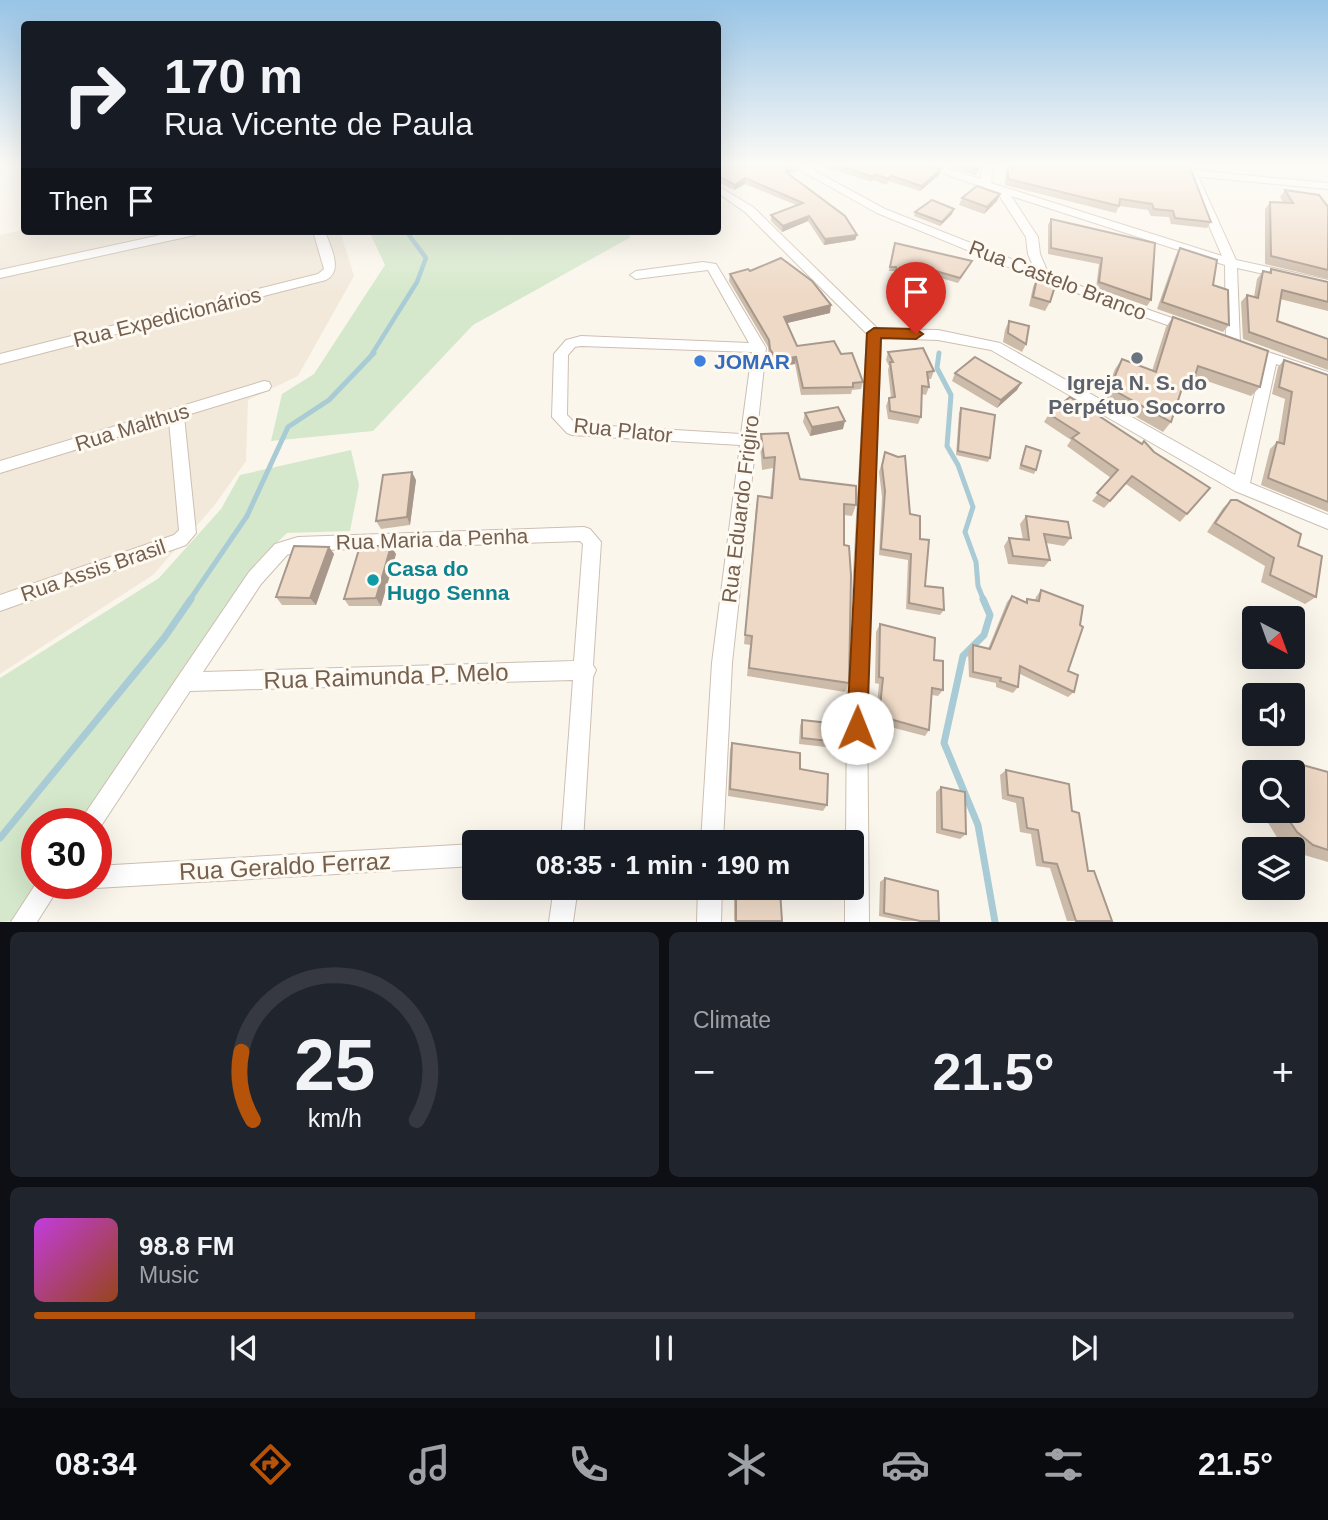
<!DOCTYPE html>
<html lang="en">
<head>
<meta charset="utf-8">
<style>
  :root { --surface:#171b24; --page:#20242c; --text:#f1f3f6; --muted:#9ea1a6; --line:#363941; --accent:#b45309 }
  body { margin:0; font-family:Arial,sans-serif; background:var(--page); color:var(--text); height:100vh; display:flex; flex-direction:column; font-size:26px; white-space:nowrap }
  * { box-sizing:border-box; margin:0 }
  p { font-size:23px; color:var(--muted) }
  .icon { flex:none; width:38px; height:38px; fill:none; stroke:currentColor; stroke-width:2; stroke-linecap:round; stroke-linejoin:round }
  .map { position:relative; height:922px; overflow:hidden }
  .panel { display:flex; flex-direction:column; gap:10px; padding:10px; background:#0d0f14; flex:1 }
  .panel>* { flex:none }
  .top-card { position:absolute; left:21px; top:21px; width:700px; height:214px; border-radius:7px; box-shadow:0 7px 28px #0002; background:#171b24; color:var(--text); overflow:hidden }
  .needle { width:46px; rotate:139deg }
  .fabs { position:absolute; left:1242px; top:606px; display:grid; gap:14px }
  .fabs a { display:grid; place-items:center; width:63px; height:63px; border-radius:7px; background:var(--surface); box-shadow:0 7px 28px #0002; font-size:35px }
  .speed { position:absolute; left:21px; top:808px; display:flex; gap:14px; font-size:35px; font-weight:700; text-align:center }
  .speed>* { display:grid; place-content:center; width:91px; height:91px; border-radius:50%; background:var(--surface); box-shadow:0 7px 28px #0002; line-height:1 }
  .speed .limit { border:10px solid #d22; background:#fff; color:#111 }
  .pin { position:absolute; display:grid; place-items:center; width:60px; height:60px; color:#fff; margin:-72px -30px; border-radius:50% 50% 50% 0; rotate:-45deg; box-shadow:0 0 7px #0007 }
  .pin .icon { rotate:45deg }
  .me { position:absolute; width:77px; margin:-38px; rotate:1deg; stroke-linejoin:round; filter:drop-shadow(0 0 5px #0008) }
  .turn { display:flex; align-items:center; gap:24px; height:147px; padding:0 28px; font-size:32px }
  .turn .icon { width:91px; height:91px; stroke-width:2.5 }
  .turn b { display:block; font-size:49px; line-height:60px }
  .then { display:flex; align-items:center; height:66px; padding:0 28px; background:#0003; gap:14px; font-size:26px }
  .big { font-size:52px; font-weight:600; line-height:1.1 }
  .panel .widget { flex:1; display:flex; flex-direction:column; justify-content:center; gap:10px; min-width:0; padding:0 24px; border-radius:10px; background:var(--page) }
  .panel .dial { align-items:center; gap:0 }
  .dial svg { height:182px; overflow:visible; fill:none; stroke:var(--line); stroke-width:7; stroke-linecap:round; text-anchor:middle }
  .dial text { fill:var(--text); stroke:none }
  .song { display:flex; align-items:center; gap:21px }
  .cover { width:84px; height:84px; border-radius:10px; background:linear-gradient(135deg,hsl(290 70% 55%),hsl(20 70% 35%)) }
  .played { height:7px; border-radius:4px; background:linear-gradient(90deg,var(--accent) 35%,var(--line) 35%) }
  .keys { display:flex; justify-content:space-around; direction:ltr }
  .heat { display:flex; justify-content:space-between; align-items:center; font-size:38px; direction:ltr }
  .panel .tiles { flex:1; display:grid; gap:10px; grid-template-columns:1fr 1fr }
  .widget:last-child { grid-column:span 2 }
  .trip { position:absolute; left:462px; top:830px; width:402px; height:70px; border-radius:7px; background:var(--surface); box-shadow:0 7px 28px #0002; font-weight:600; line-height:70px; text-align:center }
  .tabs { display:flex; height:112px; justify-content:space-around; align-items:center; background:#090b0e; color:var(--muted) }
  .tabs .icon { width:49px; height:49px }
  .tabs .on { color:var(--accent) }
  .tabs b { font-size:32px; color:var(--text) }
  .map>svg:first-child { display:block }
  .residential { fill:#f2e9db }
  .green { fill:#d5e8cb }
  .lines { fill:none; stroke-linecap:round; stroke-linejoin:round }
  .stream-far2 { stroke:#a8cbd5; stroke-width:4.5 }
  .stream-far1 { stroke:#a8cbd5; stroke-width:5 }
  .stream { stroke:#a8cbd5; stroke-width:7 }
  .lane-casing { stroke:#cdbfb2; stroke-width:8 }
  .street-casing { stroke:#cdbfb2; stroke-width:2 }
  .lane { stroke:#fff; stroke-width:6 }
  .street { fill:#fff; fill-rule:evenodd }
  .wall { fill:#cdbbaa }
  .shaded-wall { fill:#a7988b }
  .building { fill:#eed9c6; stroke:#a7988b; stroke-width:2 }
  .route { fill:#b45309; stroke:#753606; stroke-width:2 }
  .worship-dot { fill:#6b7280; stroke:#fefaf2; stroke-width:2.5 }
  .shop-dot { fill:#3f7fe0; stroke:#fefaf2; stroke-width:2.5 }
  .culture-dot { fill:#0f9aa8; stroke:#fefaf2; stroke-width:2.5 }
  .labels { text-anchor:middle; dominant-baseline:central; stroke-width:6; stroke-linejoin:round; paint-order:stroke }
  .street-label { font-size:21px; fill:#756050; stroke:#fefaf2 }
  .shop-label { font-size:21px; font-weight:bold; fill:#366cbe; stroke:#fefaf2; text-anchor:start }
  .worship-label { font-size:21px; font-weight:bold; fill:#5b616d; stroke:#fefaf2 }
  .culture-label { font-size:21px; font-weight:bold; fill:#0d838f; stroke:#fefaf2; text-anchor:start }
  .near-street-label { font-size:24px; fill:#756050; stroke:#fefaf2 }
</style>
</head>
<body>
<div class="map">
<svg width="1328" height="922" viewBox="0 0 1328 922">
  <rect width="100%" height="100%" fill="#fbf6ec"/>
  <polygon class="residential" points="24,230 340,231 354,276 298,376 248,400 246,461 214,506 153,575 0,674 0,235"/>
  <g class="green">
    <polygon points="369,231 625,231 631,237 473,325 373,431 271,441 282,394 314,374 385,265"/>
    <polygon points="351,450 359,485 350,531 287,533 264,555 79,824 37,824 38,884 11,921 0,922 0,678 159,578 221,509 240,475"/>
  </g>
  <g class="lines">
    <polyline class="stream-far2" points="372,354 417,282 426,258 406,231"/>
    <g class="stream-far1">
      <polyline points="939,353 937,368 951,395 947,446 958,465 973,507 965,532 976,562 978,586 984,601"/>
      <polyline points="189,601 247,516 288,427 329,400 374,353"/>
    </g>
    <g class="stream">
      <polyline points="983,599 990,615 984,635 963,656 944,743 978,825 995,922"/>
      <polyline points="0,838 164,638 191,599"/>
    </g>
    <g class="lane-casing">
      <polyline id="lane" points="1191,173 1328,186"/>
    </g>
    <g class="street-casing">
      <g id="street">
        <polygon points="0,165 8,165 0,171"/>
        <polygon points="791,165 804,165 885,209 1034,268 1028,254 1026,237 997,192 919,165 935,165 980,179 983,165 993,165 991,183 1222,256 1183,165 1193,165 1236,260 1328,280 1328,288 1237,268 1240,343 1233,348 1226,343 1225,265 1011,196 1038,237 1040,254 1049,275 1195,326 1197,329 1195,332 1190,333 1040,280 877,213"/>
        <polygon points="718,186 753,207 878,329 938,330 1000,343 1235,475 1263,360 1243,353 1241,350 1243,347 1253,347 1328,372 1328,382 1276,364 1250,483 1328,515 1328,529 1235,491 991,350 938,340 881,338 867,700 869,922 845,922 845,887 852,887 852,842 846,842 847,700 867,334 745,212 718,193"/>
        <polygon points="179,231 201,231 195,235 0,278 0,270"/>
        <path d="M313 231H325C330 247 344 270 326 280L0 364V354L318 274 324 269Z"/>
        <path d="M703 262 716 264 766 348 732 663 723 842H701L712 663 740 445 572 435 567 433 552 417 554 354 566 340 581 336 749 343 708 270 636 279 630 275 636 271ZM581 346 752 352 741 434 576 424 567 415 568 355 575 347Z"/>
        <polygon points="264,381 269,382 271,386 269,390 184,416 196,533 186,545 0,611 0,595 174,535 179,530 169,421 0,473 0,461"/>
        <path d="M584 527 590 529 601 542 593 665 596 670 593 677 583 842H561L573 680 190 691 97 832 96 824H78L249 572 275 544 298 537ZM580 541 583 544 574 661 203 672 261 584 287 555 298 551Z"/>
        <polygon points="474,844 474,866 96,888 87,884 96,884 96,866"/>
        <polygon points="37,882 37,884 61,884 37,922 11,922"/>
        <polygon points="554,887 578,887 573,922 549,922"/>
        <polygon points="698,887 722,887 721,922 697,922"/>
      </g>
    </g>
    <use href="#lane" class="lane"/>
    <use href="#street" class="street"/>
  </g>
  <g class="wall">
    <polygon points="718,165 743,166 746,165 797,165 797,171 794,173 789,172 789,174 857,235 855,240 824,245 808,221 782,232 771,221 771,215 796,205 745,184 734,190 718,182"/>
    <polygon points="819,165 928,165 941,169 939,175 920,191 889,181 886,185 873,180 872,182"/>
    <polygon points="944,165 980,165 976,175"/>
    <polygon points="1013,165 1189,165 1211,222 1207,228 1171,224 1169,217 1151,216 1148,210 1119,206 1116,213 1005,185 1006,173 1008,167 1012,168"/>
    <polygon points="1285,190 1328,207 1328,279 1265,264 1265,209 1270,202 1283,202 1280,197"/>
    <polygon points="1000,194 997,201 984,214 959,205 962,198"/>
    <polygon points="915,212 952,214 940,226 914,216"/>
    <polygon points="1051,219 1155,243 1151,300 1147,306 1096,288 1099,264 1048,254 1048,225"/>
    <polygon points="893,247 972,261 958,283 927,274 932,293 930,297 923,297 925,306 924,310 904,309 895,271 889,271"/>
    <polygon points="1180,248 1213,285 1229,325 1223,332 1157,309 1176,255"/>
    <polygon points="1271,269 1328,282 1328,311 1280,299 1277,321 1328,339 1328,370 1243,339 1241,302 1247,295 1254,297 1257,279 1263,271 1268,273"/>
    <polygon points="750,271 830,313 787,323 797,346 841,354 863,382 861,389 852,390 851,394 801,395 795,364 775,367 769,357 768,347 729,281 730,274"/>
    <polygon points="1037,278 1050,302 1045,311 1029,306 1033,287"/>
    <polygon points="1173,317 1260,387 1251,396 1195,377 1193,382 1186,392 1181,391 1171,422 1163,432 1103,398 1115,369 1122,359 1152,371 1166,327"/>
    <polygon points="1009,321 1026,344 1022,352 1003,342 1005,330"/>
    <polygon points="888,352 934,371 931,379 928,379 929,387 926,395 922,394 921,417 918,424 888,419 886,406 889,398 891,398 888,370 889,366 886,360"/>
    <polygon points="1284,360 1328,375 1328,512 1261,485 1270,449 1277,442 1278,442 1285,399 1272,394 1278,367"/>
    <polygon points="955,373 1021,383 1017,390 997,408 952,381"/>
    <polygon points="961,408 990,458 988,462 956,455 959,413"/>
    <polygon points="805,413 843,429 810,436 803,422"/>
    <polygon points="1049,414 1154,452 1210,488 1180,522 1126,484 1104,508 1092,501 1111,478 1067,446 1071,440 1044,422"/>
    <polygon points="761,434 800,479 856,505 852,516 844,515 844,545 849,683 845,692 747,676 750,645 744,644 756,507 758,496 770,497 773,468 762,470 760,445"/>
    <polygon points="1026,446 1036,470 1034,474 1019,469 1024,450"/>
    <polygon points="885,452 920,539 925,586 944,610 940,615 906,609 908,560 879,555 882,497 879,472"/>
    <polygon points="416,480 410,525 381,529 376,521"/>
    <polygon points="1231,500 1298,546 1316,597 1305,604 1261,582 1265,566 1207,532 1223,508"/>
    <polygon points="1026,516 1071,538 1064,546 1046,543 1050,560 1044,567 1008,564 1004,546 1009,538 1023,540 1020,524"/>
    <polygon points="329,547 334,554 316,605 282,605 276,597"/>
    <polygon points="396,554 381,606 349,606 344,599"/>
    <polygon points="1041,590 1068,671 1074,692 1068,697 1020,674 1018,687 1013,693 996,687 996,683 969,677 968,651 973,645 988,649 1007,602 1012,596 1025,602 1027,599 1035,600 1036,597"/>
    <polygon points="880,624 934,660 943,690 938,696 932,695 929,730 925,736 875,723 879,684 875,683 876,632"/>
    <polygon points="802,720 847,743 844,749 799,744 800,726"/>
    <polygon points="732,743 800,769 827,805 823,811 728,796 730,750"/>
    <polygon points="1286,766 1328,772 1328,862 1294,852 1293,849 1291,849 1278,839 1260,810 1293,810 1293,772 1273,772"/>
    <polygon points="1006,770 1072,811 1088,871 1112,921 1067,921 1050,868 1036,866 1031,834 1020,832 1016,803 1002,799 1000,775"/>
    <polygon points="941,787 966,834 960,839 936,833 936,792"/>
    <polygon points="885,878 939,921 903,921 879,916 880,882"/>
    <polygon points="734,887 836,887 837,892 833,896 780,894 782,921 734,921"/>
  </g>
  <g class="shaded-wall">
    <polygon points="941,169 939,175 920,191 922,186"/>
    <polygon points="745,178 745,184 734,190 735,185"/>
    <polygon points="1000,194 997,201 984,214 987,207"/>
    <polygon points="954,209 952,214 940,226 942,222"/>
    <polygon points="809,216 808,221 782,232 783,226"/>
    <polygon points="857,235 855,240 824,245 825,239"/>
    <polygon points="831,305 830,313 783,324 784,317"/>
    <polygon points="796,357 795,364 775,367 777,360"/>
    <polygon points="1021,383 1017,390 997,408 1001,400"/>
    <polygon points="845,421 843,429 810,436 812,427"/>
    <polygon points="412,472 416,480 410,525 407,517"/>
    <polygon points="391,546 396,554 381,606 376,598"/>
    <polygon points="329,547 334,554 316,605 310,598"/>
  </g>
  <g class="building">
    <polygon points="718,165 740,165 743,166 746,165 782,165 789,171 786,172 845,216 857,235 825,239 809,216 783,226 771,215 803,203 745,178 735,185 718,176"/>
    <polygon points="836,165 928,165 941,169 922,186 891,176 888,179 875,174 874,177"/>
    <polygon points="963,165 980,165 978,170"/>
    <polygon points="1013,165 1189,165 1211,222 1175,218 1173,211 1154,209 1152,204 1120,199 1119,206 1008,179 1008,167 1013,168"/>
    <polygon points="977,186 1000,194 987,207 962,198"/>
    <polygon points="1285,190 1319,195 1328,207 1328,270 1271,256 1270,202 1293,203"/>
    <polygon points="932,200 954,209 942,222 915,212"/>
    <polygon points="1051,219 1155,243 1151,300 1099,282 1102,258 1051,248"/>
    <polygon points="895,243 972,261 960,278 925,268 932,293 922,293 925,306 906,305 896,267 890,267"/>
    <polygon points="1180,248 1217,260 1213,285 1228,290 1229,325 1162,302"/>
    <polygon points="781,258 812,281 831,305 784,317 797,346 834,341 841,354 852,353 863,382 853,383 853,387 803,388 796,357 777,360 770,349 769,340 730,274 748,269 750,271"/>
    <polygon points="1271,269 1328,282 1328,302 1282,290 1277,321 1328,339 1328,360 1249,332 1247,295 1258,298 1263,271 1271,273"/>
    <polygon points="1037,278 1056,283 1050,302 1033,297"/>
    <polygon points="1173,317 1268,351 1260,387 1198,366 1193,382 1185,379 1171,422 1110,388 1122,359 1156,372"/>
    <polygon points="1009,321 1029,326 1026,344 1008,333"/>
    <polygon points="923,348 934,371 927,372 929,387 922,386 921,417 890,411 889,398 895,397 890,362 893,362 888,352"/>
    <polygon points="975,357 1021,383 1001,400 955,373"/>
    <polygon points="1284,360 1328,375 1328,502 1268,478 1277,442 1284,444 1292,392 1279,387"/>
    <polygon points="1070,397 1142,444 1144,441 1154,452 1210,488 1187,514 1132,476 1110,501 1097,493 1118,470 1072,438 1079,433 1049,414"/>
    <polygon points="838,407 845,421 812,427 805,413"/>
    <polygon points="961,408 995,415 990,458 958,451"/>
    <polygon points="788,433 800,479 856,486 856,505 844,504 844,545 849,546 851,575 849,683 749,668 752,636 745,635 758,496 772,498 775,457 764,458 761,434"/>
    <polygon points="1026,446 1041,451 1036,470 1021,465"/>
    <polygon points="885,452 898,457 905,456 910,514 920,516 920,539 929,540 925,586 943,588 944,610 909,603 911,554 881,549 885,491 882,466"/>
    <polygon points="412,472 407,517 376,521 383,475"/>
    <polygon points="1231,500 1237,500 1301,534 1298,546 1322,556 1316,597 1270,575 1274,558 1215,523"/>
    <polygon points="1026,516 1068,522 1071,538 1044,534 1050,560 1013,556 1009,538 1029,540"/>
    <polygon points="294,546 329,547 310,598 276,597"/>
    <polygon points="360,546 391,546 376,598 344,599"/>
    <polygon points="1041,590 1083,606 1080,625 1083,627 1068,671 1078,675 1074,692 1020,666 1018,687 1000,681 1001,678 973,672 973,645 990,649 1012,596 1027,603 1027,599 1039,601"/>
    <polygon points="880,624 935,638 934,660 943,661 943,690 932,688 929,730 879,716 883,678 879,677"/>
    <polygon points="802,720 847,725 847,743 802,738"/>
    <polygon points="732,743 800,753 800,769 828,774 827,805 730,789"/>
    <polygon points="1299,764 1328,772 1328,850 1313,845 1297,832 1282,810 1293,810 1293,772 1279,772 1286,766"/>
    <polygon points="1006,770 1069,784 1072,811 1079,813 1088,871 1094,871 1112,921 1076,921 1057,864 1043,862 1038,830 1027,828 1023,798 1008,795"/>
    <polygon points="941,787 965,792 966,834 942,829"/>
    <polygon points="885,878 938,891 939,921 920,921 884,913"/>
    <polygon points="736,887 836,887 837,892 780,890 782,921 736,921"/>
  </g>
  <linearGradient id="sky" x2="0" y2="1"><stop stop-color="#98c4e6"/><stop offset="0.56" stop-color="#fdfbf6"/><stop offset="1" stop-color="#fdfbf6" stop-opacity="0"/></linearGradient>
  <rect width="1328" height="294" fill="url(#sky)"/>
  <polygon class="route" points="874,328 916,329 923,334 916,339 881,338 867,728 864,735 857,738 850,735 847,728 867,333"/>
  <circle class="worship-dot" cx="1137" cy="358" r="7"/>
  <circle class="shop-dot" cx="700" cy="361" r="7"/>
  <circle class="culture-dot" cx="373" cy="580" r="7"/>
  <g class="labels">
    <g class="street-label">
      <text transform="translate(1058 280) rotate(21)">Rua Castelo Branco</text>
      <text transform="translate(167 317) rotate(-14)">Rua Expedicionários</text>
      <text transform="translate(132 427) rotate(-17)">Rua Malthus</text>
      <text transform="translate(623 430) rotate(6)">Rua Plator</text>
      <text transform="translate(740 509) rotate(-83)">Rua Eduardo Frigiro</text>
      <text transform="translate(432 539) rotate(-2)">Rua Maria da Penha</text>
      <text transform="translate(93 570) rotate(-19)">Rua Assis Brasil</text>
    </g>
    <g class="shop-label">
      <text x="714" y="361">JOMAR</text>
    </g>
    <g class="worship-label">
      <text x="1137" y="382">Igreja N. S. do<tspan x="1137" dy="24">Perpétuo Socorro</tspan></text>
    </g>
    <g class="culture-label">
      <text x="387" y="568">Casa do<tspan x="387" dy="24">Hugo Senna</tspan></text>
    </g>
    <g class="near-street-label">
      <text transform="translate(386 676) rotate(-2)">Rua Raimunda P. Melo</text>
      <text transform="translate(285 866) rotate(-3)">Rua Geraldo Ferraz</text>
    </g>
  </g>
</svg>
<div class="fabs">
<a><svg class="needle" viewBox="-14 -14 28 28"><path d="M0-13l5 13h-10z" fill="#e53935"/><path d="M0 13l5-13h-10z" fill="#9ea1a6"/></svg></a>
<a><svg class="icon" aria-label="sound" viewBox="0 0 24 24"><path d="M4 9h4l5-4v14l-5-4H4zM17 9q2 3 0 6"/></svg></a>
<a><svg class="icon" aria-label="search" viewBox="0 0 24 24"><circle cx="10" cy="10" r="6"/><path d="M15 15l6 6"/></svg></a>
<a><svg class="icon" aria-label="layers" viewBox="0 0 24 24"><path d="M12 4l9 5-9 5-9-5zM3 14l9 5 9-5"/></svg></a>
</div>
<div class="speed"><div class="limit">30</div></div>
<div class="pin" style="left:916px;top:334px;background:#d93025"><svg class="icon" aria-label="arrive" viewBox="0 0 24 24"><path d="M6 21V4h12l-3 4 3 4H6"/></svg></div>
<svg class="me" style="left:857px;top:728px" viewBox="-20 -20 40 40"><circle r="19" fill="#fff"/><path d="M0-13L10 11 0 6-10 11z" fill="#b45309"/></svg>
<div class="trip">08:35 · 1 min · 190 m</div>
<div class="top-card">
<div class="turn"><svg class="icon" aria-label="right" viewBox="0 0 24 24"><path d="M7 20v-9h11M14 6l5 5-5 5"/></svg><div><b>170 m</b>Rua Vicente de Paula</div></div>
<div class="then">Then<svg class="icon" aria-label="arrive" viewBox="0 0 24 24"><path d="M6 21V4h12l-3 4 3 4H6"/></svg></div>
</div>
</div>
<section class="panel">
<div class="tiles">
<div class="widget dial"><svg viewBox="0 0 100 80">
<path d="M14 69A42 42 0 1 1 86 69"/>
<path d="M14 69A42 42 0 0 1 9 39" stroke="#b45309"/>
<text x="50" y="56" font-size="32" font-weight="700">25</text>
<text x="50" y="72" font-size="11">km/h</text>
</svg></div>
<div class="widget"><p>Climate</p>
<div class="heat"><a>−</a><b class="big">21.5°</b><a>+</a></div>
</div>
<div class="widget">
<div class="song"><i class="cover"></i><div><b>98.8 FM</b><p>Music</p></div></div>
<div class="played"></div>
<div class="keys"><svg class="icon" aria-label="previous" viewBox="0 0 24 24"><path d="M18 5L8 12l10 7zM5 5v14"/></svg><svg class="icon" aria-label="pause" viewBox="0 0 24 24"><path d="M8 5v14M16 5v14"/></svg><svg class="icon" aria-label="next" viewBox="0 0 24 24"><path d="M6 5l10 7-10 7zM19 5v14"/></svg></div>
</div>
</div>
</section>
<nav class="tabs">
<b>08:34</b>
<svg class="icon on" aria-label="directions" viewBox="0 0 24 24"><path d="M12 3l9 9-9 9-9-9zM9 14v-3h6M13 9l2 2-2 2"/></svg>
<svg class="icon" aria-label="music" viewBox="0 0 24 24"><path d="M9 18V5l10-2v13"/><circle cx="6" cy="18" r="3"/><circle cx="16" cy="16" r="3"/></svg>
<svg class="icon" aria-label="phone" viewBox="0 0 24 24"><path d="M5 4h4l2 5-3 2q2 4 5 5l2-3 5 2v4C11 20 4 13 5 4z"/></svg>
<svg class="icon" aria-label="climate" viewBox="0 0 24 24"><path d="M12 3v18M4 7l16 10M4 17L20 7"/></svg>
<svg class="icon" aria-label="car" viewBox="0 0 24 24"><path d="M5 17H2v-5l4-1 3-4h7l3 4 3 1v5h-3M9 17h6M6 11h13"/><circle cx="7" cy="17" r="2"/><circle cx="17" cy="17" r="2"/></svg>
<svg class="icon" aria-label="filters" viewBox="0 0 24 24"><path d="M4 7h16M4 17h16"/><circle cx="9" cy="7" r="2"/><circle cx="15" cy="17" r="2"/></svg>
<b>21.5°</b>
</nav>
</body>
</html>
